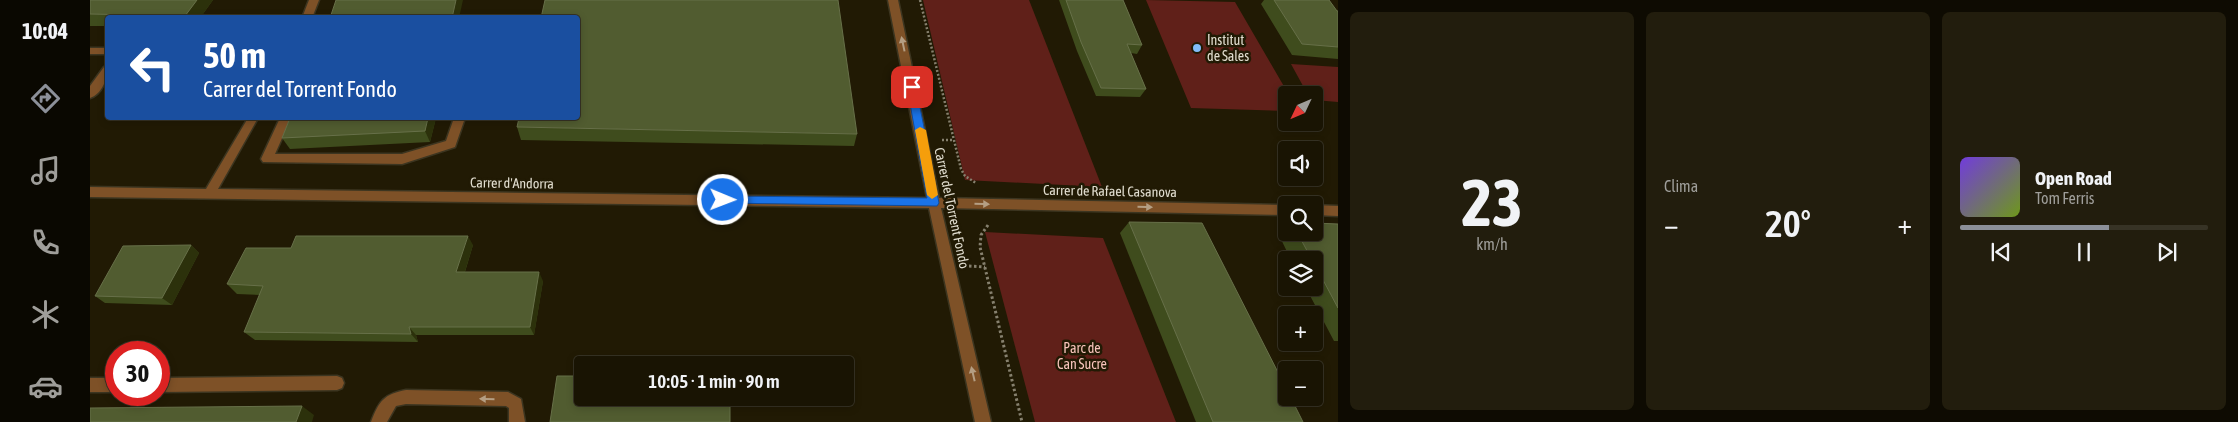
<!DOCTYPE html>
<html lang="es">
<head>
<meta charset="utf-8">
<style>
  :root { --surface:#191403; --page:#221d0d; --text:#f1f3f6; --muted:#9f9e9a; --line:#373325; --accent:#8c9099 }
  body { margin:0; font-family:"Asap Condensed",sans-serif; background:var(--page); color:var(--text); height:100vh; display:flex; flex-direction:column; font-size:19px; white-space:nowrap }
  * { box-sizing:border-box; margin:0 }
  p { font-size:16px; color:var(--muted) }
  .icon { flex:none; width:28px; height:28px; fill:none; stroke:currentColor; stroke-width:2; stroke-linecap:round; stroke-linejoin:round }
  .map { position:relative; flex:1; overflow:hidden }
  .panel { display:flex; flex-direction:column; gap:12px; padding:12px; background:#0e0b02; width:900px }
  .panel>* { flex:none }
  .hud { position:absolute; left:15px; top:15px; width:475px; height:105px; border-radius:5px; box-shadow:0 2px 8px #0003,0 0 0 1px var(--line); background:#1a4fa0; color:#fff; overflow:hidden }
  .needle { width:32px; rotate:226deg }
  .tools { position:absolute; left:1188px; top:86px; display:grid; gap:10px }
  .tools a { display:grid; place-items:center; width:45px; height:45px; border-radius:5px; background:var(--surface); box-shadow:0 2px 8px #0003,0 0 0 1px var(--line); font-size:25px }
  .speed { position:absolute; left:15px; top:341px; display:flex; gap:10px; font-size:25px; font-weight:700; text-align:center }
  .speed>* { display:grid; place-content:center; width:65px; height:65px; border-radius:50%; background:var(--surface); box-shadow:0 2px 8px #0003,0 0 0 1px var(--line); line-height:1 }
  .speed .limit { border:8px solid #d22; background:#fff; color:#111 }
  .pin { position:absolute; display:grid; place-items:center; width:42px; height:42px; color:#fff; margin:-21px; border-radius:10px; box-shadow:0 2px 8px #0006 }
  .me { position:absolute; width:55px; margin:-28px; rotate:91deg; stroke-linejoin:round; filter:drop-shadow(0 0 4px #0008) }
  .turn { display:flex; align-items:center; gap:18px; height:105px; padding:0 15px; font-size:22px }
  .turn .icon { width:65px; height:65px; stroke-width:2.5 }
  .turn b { display:block; font-size:35px; line-height:42px }
  .big { font-size:38px; font-weight:600; line-height:1.1 }
  .panel .widget { flex:1; display:flex; flex-direction:column; justify-content:center; gap:8px; min-width:0; padding:0 18px; border-radius:8px; background:var(--page) }
  .panel .dial { align-items:center; gap:0 }
  .dial b { font-size:65px; line-height:1 }
  .song { display:flex; align-items:center; gap:15px }
  .cover { width:60px; height:60px; border-radius:8px; background:linear-gradient(135deg,hsl(260 70% 55%),hsl(80 70% 35%)) }
  .played { height:5px; border-radius:2px; background:linear-gradient(90deg,var(--accent) 60%,var(--line) 60%) }
  .keys { display:flex; justify-content:space-around; direction:ltr }
  .heat { display:flex; justify-content:space-between; align-items:center; font-size:28px; direction:ltr }
  .panel .tiles { flex:1; display:grid; gap:12px; grid-template-columns:repeat(3,1fr) }
  .trip { position:absolute; left:484px; top:356px; width:280px; height:50px; border-radius:5px; background:var(--surface); box-shadow:0 2px 8px #0003,0 0 0 1px var(--line); font-weight:600; line-height:50px; text-align:center }
  main { display:flex; flex:1; min-height:0 }
  .menu { display:flex; flex-direction:column; width:90px; justify-content:space-around; align-items:center; background:#0a0801; color:var(--muted) }
  .menu .icon { width:35px; height:35px }
  .menu .on { color:var(--accent) }
  .menu b { font-size:22px; color:var(--text) }
  .map>svg:first-child { display:block }
  .green { fill:#602019 }
  .lines { fill:none; stroke-linecap:round; stroke-linejoin:round }
  .minor-casing { stroke:#3c3520; stroke-width:3 }
  .path-far1 { stroke:#86806e; stroke-width:2.5; stroke-dasharray:2 2; stroke-linecap:butt }
  .path { stroke:#86806e; stroke-width:3; stroke-dasharray:2.5 2.5; stroke-linecap:butt }
  .minor { fill:#7e5127; fill-rule:evenodd }
  .wall { fill:#3f4c1d }
  .shaded-wall { fill:#2c310b }
  .building { fill:#515c30; stroke:#677049 }
  .oneway { fill:#b49e83 }
  .route { fill:#1a73e8; stroke:#114b97 }
  .slow { fill:#f59e0b }
  .poi-dot { fill:#82bcfa; stroke:#211a04; stroke-width:2 }
  .labels { text-anchor:middle; dominant-baseline:central; stroke-width:5; stroke-linejoin:round; paint-order:stroke }
  .poi-label { font-size:14px; fill:#e1ddcf; stroke:#211a04; text-anchor:start }
  .street-label { font-size:14px; fill:#e1ddcf; stroke:#211a04 }
  .park-label { font-size:14px; fill:#f8c4bb; stroke:#211a04 }
</style>
</head>
<body>
<main>
<nav class="menu">
<b>10:04</b>
<svg class="icon on" aria-label="directions" viewBox="0 0 24 24"><path d="M12 3l9 9-9 9-9-9zM9 14v-3h6M13 9l2 2-2 2"/></svg>
<svg class="icon" aria-label="music" viewBox="0 0 24 24"><path d="M9 18V5l10-2v13"/><circle cx="6" cy="18" r="3"/><circle cx="16" cy="16" r="3"/></svg>
<svg class="icon" aria-label="phone" viewBox="0 0 24 24"><path d="M5 4h4l2 5-3 2q2 4 5 5l2-3 5 2v4C11 20 4 13 5 4z"/></svg>
<svg class="icon" aria-label="climate" viewBox="0 0 24 24"><path d="M12 3v18M4 7l16 10M4 17L20 7"/></svg>
<svg class="icon" aria-label="car" viewBox="0 0 24 24"><path d="M5 17H2v-5l4-1 3-4h7l3 4 3 1v5h-3M9 17h6M6 11h13"/><circle cx="7" cy="17" r="2"/><circle cx="17" cy="17" r="2"/></svg>
</nav>
<div class="map">
<svg width="1248" height="422" viewBox="0 0 1248 422">
  <rect width="100%" height="100%" fill="#211a04"/>
  <g class="green">
    <polygon points="833,0 939,0 1012,187 875,180"/>
    <polygon points="1056,0 1145,2 1199,95 1196,95 1196,111 1101,108"/>
    <polygon points="1201,64 1248,67 1248,102 1224,100 1224,95 1218,95"/>
    <polygon points="895,232 1013,238 1086,422 945,422"/>
  </g>
  <g class="lines">
    <g class="minor-casing">
      <g id="minor">
        <polygon points="219,0 229,0 222,18 212,18"/>
        <polygon points="798,0 808,0 849,198 1196,205 1196,215 851,208 901,422 885,422 839,208 0,197 0,187 116,189 158,118 168,118 128,189 837,198"/>
        <rect x="0" y="48" width="18" height="6"/>
        <path d="M18 66C18 78 12 94 0 98V86L14 67Z"/>
        <polygon points="190,118 201,118 185,154 312,154 356,141 364,118 375,118 365,147 312,164 173,162 171,159"/>
        <polygon points="1224,205 1248,206 1248,216 1224,215"/>
        <polygon points="247,376 252,378 254,383 252,388 247,390 69,392 69,378"/>
        <rect x="0" y="378" width="26" height="14"/>
        <path d="M316 390 418 392 431 399 435 422H419V408L416 406 316 404 306 406 297 422H281C289 401 294 394 316 390Z"/>
      </g>
    </g>
    <g class="path-far1">
      <polyline points="830,0 871,169 875,176 886,183"/>
      <polyline points="852,140 864,140"/>
    </g>
    <g class="path">
      <polyline points="898,225 891,235 890,247 932,422"/>
      <polyline points="879,266 895,267"/>
    </g>
    <use href="#minor" class="minor"/>
  </g>
  <g class="wall">
    <polygon points="0,0 123,0 110,18 18,18 18,26 0,26"/>
    <polygon points="969,0 1033,0 1052,45 1047,54 1041,53 1056,89 1050,97 1006,96 987,51"/>
    <polygon points="1174,0 1239,0 1247,11 1248,11 1248,59 1202,55 1171,4"/>
    <polygon points="200,118 346,118 340,142 200,149 192,138"/>
    <polygon points="427,127 767,134 764,146 431,140"/>
    <polygon points="1039,222 1213,422 1106,422 1030,233"/>
    <polygon points="1248,224 1248,341 1244,341 1216,288 1224,288 1224,260 1201,260 1188,233 1196,226 1196,232 1224,232"/>
    <polygon points="101,245 109,253 82,305 15,303 5,296"/>
    <polygon points="383,245 375,272 453,281 444,335 326,335 328,342 165,340 154,332 170,295 147,294 137,284 201,248"/>
  </g>
  <g class="shaded-wall">
    <polygon points="107,0 123,0 110,18 97,18 95,16"/>
    <polygon points="366,0 373,0 369,18 362,18"/>
    <polygon points="338,118 346,118 340,142 335,131"/>
    <polygon points="378,236 383,245 372,281 366,272"/>
    <polygon points="101,245 109,253 82,305 72,298"/>
    <polygon points="449,272 453,281 444,335 440,327"/>
    <polygon points="319,327 326,335 328,342 321,334"/>
    <polygon points="212,406 224,415 222,422 206,422"/>
  </g>
  <g class="building">
    <polygon points="0,0 107,0 95,16 0,14"/>
    <polygon points="246,0 366,0 362,18 240,18"/>
    <polygon points="455,0 748,0 767,134 427,127 429,118 488,118 488,18 451,18"/>
    <polygon points="976,0 1033,0 1052,45 1037,44 1056,89 1011,88 991,42"/>
    <polygon points="1184,0 1239,0 1247,11 1248,11 1248,47 1212,44"/>
    <polygon points="200,118 338,118 335,131 192,138"/>
    <polygon points="1039,222 1112,223 1196,388 1196,398 1201,398 1213,422 1123,422"/>
    <polygon points="1224,223 1248,224 1248,308 1224,263 1224,260 1222,260 1207,232 1224,232"/>
    <polygon points="206,236 378,236 366,272 449,272 440,327 319,327 321,334 154,332 173,286 137,284 156,248 201,248"/>
    <polygon points="101,245 72,298 5,296 33,246"/>
    <polygon points="467,376 492,376 492,398 640,398 640,422 460,422"/>
    <polygon points="212,406 206,422 0,422 0,408"/>
  </g>
  <defs><path id="oneway-solid" d="M-6-.8H1V-3.2L6.5 0L1 3.2V.8H-6Z" transform="scale(1.25)"/></defs>
  <g class="oneway">
    <use href="#oneway-solid" transform="translate(813 44) rotate(-102)"/>
    <use href="#oneway-solid" transform="translate(892 204) rotate(1)"/>
    <use href="#oneway-solid" transform="translate(1055 207) rotate(1)"/>
    <use href="#oneway-solid" transform="translate(883 374) rotate(-103)"/>
    <use href="#oneway-solid" transform="translate(397 399) rotate(-179)"/>
  </g>
  <polygon class="route" points="822,84 826,87 849,203 847,206 629,203 627,200 633,196 837,198 817,87"/>
  <polygon class="slow" points="830,127 836,130 848,195 842,199 837,195 825,130"/>
  <circle class="poi-dot" cx="1107" cy="48" r="5"/>
  <g class="labels">
    <g class="poi-label">
      <text x="1117" y="40">Institut<tspan x="1117" dy="16">de Sales</tspan></text>
    </g>
    <g class="street-label">
      <text transform="translate(422 183) rotate(1)">Carrer d'Andorra</text>
      <text transform="translate(1020 191) rotate(1)">Carrer de Rafael Casanova</text>
      <text transform="translate(862 208) rotate(78)">Carrer del Torrent Fondo</text>
    </g>
    <g class="park-label">
      <text x="992" y="348">Parc de<tspan x="992" dy="16">Can Sucre</tspan></text>
    </g>
  </g>
</svg>
<div class="tools">
<a><svg class="needle" viewBox="-14 -14 28 28"><path d="M0-13l5 13h-10z" fill="#e53935"/><path d="M0 13l5-13h-10z" fill="#9f9e9a"/></svg></a>
<a><svg class="icon" aria-label="sound" viewBox="0 0 24 24"><path d="M4 9h4l5-4v14l-5-4H4zM17 9q2 3 0 6"/></svg></a>
<a><svg class="icon" aria-label="search" viewBox="0 0 24 24"><circle cx="10" cy="10" r="6"/><path d="M15 15l6 6"/></svg></a>
<a><svg class="icon" aria-label="layers" viewBox="0 0 24 24"><path d="M12 4l9 5-9 5-9-5zM3 14l9 5 9-5"/></svg></a>
<a>+</a>
<a>−</a>
</div>
<div class="speed"><div class="limit">30</div></div>
<div class="pin" style="left:822px;top:87px;background:#d93025"><svg class="icon" aria-label="arrive" viewBox="0 0 24 24"><path d="M6 21V4h12l-3 4 3 4H6"/></svg></div>
<svg class="me" style="left:633px;top:200px" viewBox="-20 -20 40 40"><circle r="17" fill="#1a73e8" stroke="#fff" stroke-width="3"/><path d="M0-11L8 9 0 5-8 9z" fill="#fff"/></svg>
<div class="trip">10:05 · 1 min · 90 m</div>
<div class="hud">
<div class="turn"><svg class="icon" aria-label="left" viewBox="0 0 24 24"><path d="M17 20v-9H6M10 6l-5 5 5 5"/></svg><div><b>50 m</b>Carrer del Torrent Fondo</div></div>
</div>
</div>
<section class="panel">
<div class="tiles">
<div class="widget dial"><b>23</b><p>km/h</p></div>
<div class="widget"><p>Clima</p>
<div class="heat"><a>−</a><b class="big">20°</b><a>+</a></div>
</div>
<div class="widget">
<div class="song"><i class="cover"></i><div><b>Open Road</b><p>Tom Ferris</p></div></div>
<div class="played"></div>
<div class="keys"><svg class="icon" aria-label="previous" viewBox="0 0 24 24"><path d="M18 5L8 12l10 7zM5 5v14"/></svg><svg class="icon" aria-label="pause" viewBox="0 0 24 24"><path d="M8 5v14M16 5v14"/></svg><svg class="icon" aria-label="next" viewBox="0 0 24 24"><path d="M6 5l10 7-10 7zM19 5v14"/></svg></div>
</div>
</div>
</section>
</main>
</body>
</html>
